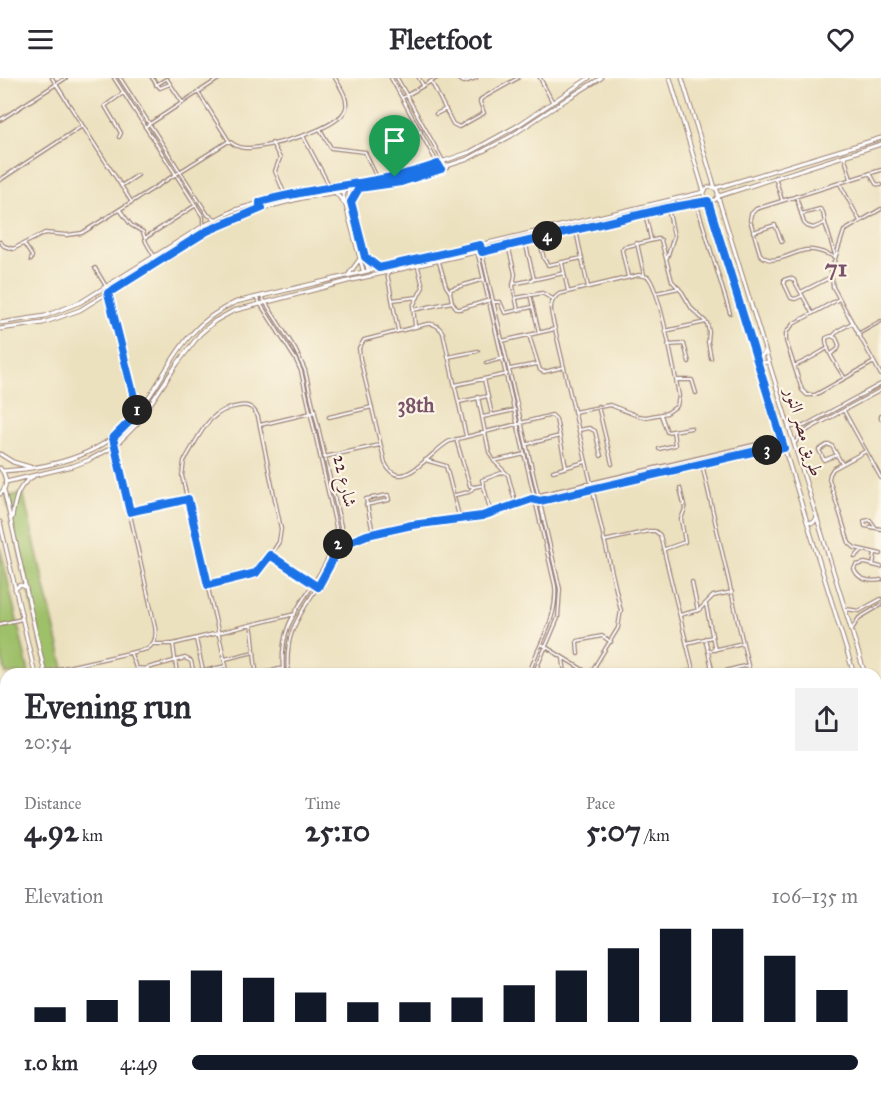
<!DOCTYPE html>
<html lang="en">
<head>
<meta charset="utf-8">
<style>
  :root { --surface:#fff; --page:#f2f2f3; --text:#2b2b33; --muted:#7c7c81; --accent:#111827 }
  body { margin:0; font-family:"IM FELL Great Primer",Amiri,serif; background:var(--page); color:var(--text); height:100vh; display:flex; flex-direction:column; font-size:22px; white-space:nowrap }
  * { box-sizing:border-box; margin:0 }
  p { font-size:20px; color:var(--muted) }
  .icon { flex:none; width:33px; height:33px; fill:none; stroke:currentColor; stroke-width:2; stroke-linecap:round; stroke-linejoin:round }
  .map { position:relative; flex:1; overflow:hidden }
  .panel { position:absolute; left:0px; top:590px; width:882px; height:430px; display:flex; flex-direction:column; background:var(--surface); border-radius:18px 18px 0 0; box-shadow:0 2px 4px #0004 }
  .panel>* { flex:none }
  .pin { position:absolute; display:grid; place-items:center; width:51px; height:51px; color:#fff; margin:-62px -26px; border-radius:50% 50% 50% 0; rotate:-45deg; box-shadow:0 0 6px #0007 }
  .pin .icon { rotate:45deg }
  .km { position:absolute; width:30px; height:30px; margin:-15px; border-radius:50%; background:#222; color:#fff; font-size:16px; line-height:30px; text-align:center }
  .round { display:grid; place-items:center; flex:none; width:63px; height:63px; border-radius:0px; background:var(--page) }
  .headline { display:flex; align-items:center; justify-content:space-between; height:102px; padding:0 24px }
  h1 { font-size:33px; font-weight:800; line-height:45px }
  .stats { display:grid; grid-template-columns:repeat(3,1fr); gap:9px; height:102px; padding:6px 24px }
  .stats div { display:grid; align-content:center }
  .stats b { font-size:30px; font-weight:800 }
  .stats small { font-size:16px; font-weight:400 }
  .stats p { font-size:16px }
  .chart { height:168px; padding:12px 24px }
  .chart p { display:flex; justify-content:space-between }
  .chart svg { width:100%; height:108px; margin-top:6px; stroke:var(--accent); stroke-width:6 }
  ul { padding:0 24px; list-style:none; font-size:20px }
  li { display:grid; grid-template-columns:96px 72px 1fr; align-items:center; height:45px }
  li i { height:15px; border-radius:8px; background:var(--accent) }
  header { display:flex; justify-content:space-between; align-items:center; height:78px; padding:0 24px; background:var(--surface); font-size:27px; font-weight:800 }
  .map>svg:first-child { display:block }
</style>
</head>
<body>
<header><svg class="icon" aria-label="menu" viewBox="0 0 24 24"><path d="M4 6h16M4 12h16M4 18h16"/></svg>Fleetfoot<svg class="icon" aria-label="heart" viewBox="0 0 24 24"><path d="M12 20l-8-8c-3-5 5-10 8-4 3-6 11-1 8 4z"/></svg></header>
<div class="map">
<svg width="881" height="1019" viewBox="0 0 881 1019">
  <rect width="100%" height="100%" fill="#fcf5e5"/>
  <filter id="ink" filterUnits="userSpaceOnUse"><feTurbulence type="fractalNoise" baseFrequency=".0167" numOctaves="2"/><feDisplacementMap in="SourceGraphic" scale="12" xChannelSelector="R" yChannelSelector="G"/><feConvolveMatrix kernelMatrix="1 2 1 2 8 2 1 2 1" color-interpolation-filters="sRGB"/></filter>
  <filter id="wash" filterUnits="userSpaceOnUse"><feTurbulence type="fractalNoise" baseFrequency=".008" numOctaves="4" result="noise"/><feDisplacementMap in="SourceGraphic" scale="24" xChannelSelector="R" yChannelSelector="G"/><feGaussianBlur stdDeviation="1.35" result="paint"/><feColorMatrix in="noise" values="0 0 0 0 0 0 0 0 0 0 0 0 0 0 0 0 0 1.4 0 .05"/><feComposite in="paint" operator="in"/></filter>
  <g filter="url(#wash)">
    <rect width="100%" height="100%" fill="#ece1bf"/>
    <!-- green -->
    <path fill="#9ec069" stroke="#74704a" stroke-width="1.5" d="M23,415l42,180h-17l-42,-176z
      M0,469l29,126 -23,1 -6,-24z"/>
  </g>
  <g filter="url(#ink)">
    <g fill="none" stroke-linecap="round" stroke-linejoin="round">
      <defs>
        <path id="minor" d="M52,0l79,123
          M114,0l89,139v9
          M120,0l88,137 8,4
          M152,0l8,10 10,-4
          M391,0l49,90
          M397,0l50,90
          M419,0l4,7
          M456,0l8,4 12,-4
          M540,0l12,23
          M167,1l15,23
          M431,3l22,43 6,3 25,-14 -4,-11 1,-3 37,-21
          M156,7l10,-6
          M198,14l31,49c5,4 10,7 16,7 20,1 96,-19 101,-40 2,-11 -6,-21 -11,-30
          M402,20l35,-20
          M436,36l10,-5
          M0,42l66,-42
          M145,49l75,-49
          M320,51l11,19 34,4 13,28
          M303,58l27,51
          M119,59l2,-4 -16,-27 18,-13
          M272,65l8,15 -5,13 10,24
          M400,65l21,-12
          M844,77l7,24
          M870,95l6,11 5,1
          M775,99l7,23
          M0,102l82,-54
          M840,106l20,37
          M121,108l17,-11
          M796,118l8,27 3,3 6,2 12,-5 -2,-11 -3,-3 -19,5
          M696,124l34,111
          M881,131l-37,22 -13,40 2,16 48,88
          M120,132l11,15 12,7 3,10 8,14
          M645,135l6,27
          M825,145l10,32
          M576,153l12,56
          M753,154l22,-7 7,17
          M145,160l51,-33
          M539,160l5,21 4,6 34,-7
          M525,163l9,38
          M0,164l4,4 9,3 32,-16 22,2 15,-2 147,-92
          M637,165l7,32
          M24,166l8,12 -1,4
          M480,167l80,344 -2,29 -24,56
          M508,167l7,29 -2,12 5,24
          M476,168l79,340c3,34 -17,57 -26,88
          M835,179c-10,-4 -19,-8 -29,-7 -15,2 -34,18 -46,4l-10,-34 1,-6 5,-5 125,-39
          M667,180l7,-22 -6,-28
          M439,184l7,24 4,6
          M562,185l6,28
          M95,190l12,20
          M387,195l11,57
          M628,199l-6,-27 2,-3 34,-8 3,1 11,41 10,11 10,17 15,14 2,9 -1,10 3,16
          M513,206l51,-11
          M801,214l30,-15
          M108,215l29,120
          M656,215l23,-5
          M530,217l9,37
          M802,218l-7,3 -4,-1 -7,-15v-3l6,-2 4,2 18,33
          M256,219l40,63 5,11 35,156c-1,38 -35,67 -48,100 -6,15 -6,31 -5,47
          M262,219l33,52 10,21 36,156c0,41 -36,70 -49,106 -5,13 -5,27 -4,42
          M516,220l26,-5 11,6
          M839,221l-46,25 -7,9v8l16,49 5,5h8l59,-33
          M392,222l26,-3
          M452,224l-2,-10 1,-3 33,-10
          M494,224h6l5,11 27,-6
          M413,232l39,-8 5,7h3l30,-9
          M415,248l-2,-20 10,-19 -5,-20
          M665,253l41,-9
          M858,256l23,-13
          M529,257l11,35 4,2 20,-5
          M833,258l6,-6 13,-7
          M502,263l53,-12
          M668,267l16,-1 5,18
          M831,276l7,-5 1,-4 -3,-7 -5,-2 -5,2c-1,12 12,29 18,39
          M448,279l30,-6
          M486,285l17,-5
          M794,288c13,-5 22,-11 34,-18
          M510,291l27,-5
          M484,301l8,36
          M676,302h16l4,13
          M455,307l52,-11
          M478,319l11,55 5,9 14,14 8,30
          M459,324l29,-6
          M598,328l14,58
          M844,333l37,67
          M574,334l36,-7 28,11 8,1 21,-4 10,-7 2,-10c-4,-22 -19,-106 -31,-119l-9,-2 -80,19c-13,9 -7,21 -4,35l65,278 1,3 -3,18 -28,46
          M661,337l6,17 24,-4
          M881,338v3
          M329,339l43,-10
          M483,339l32,-7
          M260,347l55,-13
          M790,349l14,-1 77,-42
          M579,352l10,-2 6,3 6,25
          M466,358l-23,-103c-4,-7 -9,-10 -16,-9l-63,16 -5,8 1,10 25,105c16,34 47,-14 65,-22l102,-26 4,4 10,48
          M456,361l14,47 4,1 10,-2
          M795,365l5,-7 9,-7 72,-39
          M528,366l32,-8
          M659,371l16,-4 -2,-14
          M866,373l-33,18 -3,5 -1,5 20,64 6,5 26,6
          M837,377l-13,5 -5,-10 8,-5h4l1,1 10,18
          M324,379l56,-12
          M425,382l21,6 14,54
          M494,383l31,-7
          M702,386l48,210
          M553,393l32,-9
          M455,417l14,-3 5,-5
          M540,423l221,-51 23,-2
          M366,427l23,-5 -1,-5 -22,4 7,34
          M130,434c19,-5 38,-7 58,-13
          M491,435l-9,-33 22,-8
          M876,450l-6,-8 -6,1 1,5 16,3
          M604,463l45,-10h6l5,4 34,139
          M339,465h8l20,-8 45,-10 60,-7 60,-19 3,-3 231,-54 13,-7
          M665,471l20,-7 -4,-23 4,-10 -5,-21
          M270,477l47,32
          M855,479l7,-7
          M873,487l2,-12
          M881,489l-16,-4 -9,2 -2,4c4,11 16,13 27,11
          M692,504l6,29
          M208,507l48,-12 6,-5 17,-26 2,-13 -23,-112c-4,-9 -9,-13 -19,-11 -32,4 -39,30 -55,55l-2,15 46,198
          M706,527l9,45
          M846,531l13,2 22,-12
          M680,537l19,-5 14,-14 19,-4
          M0,546l22,-5
          M251,547c4,16 2,32 6,49
          M852,551l7,-11 22,-13
          M705,560l8,36
          M196,561l7,32
          M687,565l25,-6
          M153,566h20l122,-30
          M173,566l4,30
          M541,566l49,30
          M708,573l35,-8
          M131,576l5,14 12,1 2,5
          M578,576l-1,-13 25,-5 9,6
          M563,580l2,16
          M225,581l29,-7
          M147,590l38,-10 6,3 3,13
          M45,594l102,-23c10,-6 10,-16 7,-27l-41,-184
          M194,595l32,-7
          M259,596l24,-6
          M678,596l15,-4
          M714,596l34,-9
          M0,697l6,25
          M0,749l6,-1
          M0,825l6,25
          M0,894l6,-2
          M0,947l4,18
          M6,964l-2,1 2,9
          M15,1014l1,5
          M341,1014l1,5"/>
        <path id="tertiary" d="M670,0l34,114
          M682,0l33,110
          M704 116a7 7 0 1 1 14 0a7 7 0 1 1-14 0Z
          M716,110l165,-50
          M348,112l20,80
          M342,113l21,79
          M335,114l10,12
          M719,118l162,-52
          M718,119l147,477
          M352,122l7,-12
          M708,123l146,473
          M366,180l13,10
          M349,196l10,-14
          M0,245l45,-7 36,-14 122,-76 32,-16 67,-19 102,-16 66,-23 47,-26 72,-48
          M0,251l43,-6 37,-13 117,-73 55,-26 50,-13 99,-17 67,-22 43,-23 59,-39 31,-19
          M756,278l5,1 4,-5
          M759,289l5,-5 5,1
          M0,376l13,8 17,5
          M0,390c7,8 8,19 0,26
          M3,393c46,-3 97,-14 129,-51 38,-45 44,-91 104,-118l468,-110
          M6,404l67,-16 16,-6 26,-14 22,-22 40,-60 23,-30 15,-13 18,-10 115,-30 359,-81
          M4,412l41,184
          M12,440c3,-18 5,-33 22,-42
          M0,444l35,152
          M807,444l6,1 4,-5
          M15,511l5,-4 6,2
          M876,631l5,16
          M876,662l5,-3
          M876,667l5,16
          M132,1014l1,5"/>
        <path id="secondary" d="M876,765l5,-3
          M876,776l5,-3
          M125,1014l6,5
          M143,1017l1,-3
          M21,1019l21,-5
          M65,1019l20,-5"/>
      </defs>
      <!-- minor casing -->
      <use href="#minor" stroke="#9b8075" stroke-width="4.5"/>
      <!-- tertiary casing -->
      <use href="#tertiary" stroke="#9b8075" stroke-width="5"/>
      <!-- secondary casing -->
      <use href="#secondary" stroke="#9b8075" stroke-width="6"/>
      <!-- minor -->
      <use href="#minor" stroke="#fff" stroke-width="2"/>
      <!-- tertiary -->
      <use href="#tertiary" stroke="#fff" stroke-width="3"/>
      <!-- secondary -->
      <use href="#secondary" stroke="#f9e7c3" stroke-width="4"/>
    </g>
  </g>
  <g fill="none" stroke-linecap="round" stroke-linejoin="round" filter="url(#ink)">
    <defs>
      <path id="route" d="M438,86l3,5 -40,13 -42,6 -8,14 14,55 14,11 101,-23 2,7 186,-44 40,-7 76,247 -23,2 -221,51 -8,-2 -50,17 -70,9 -45,10 -20,8h-8l-8,20 -13,24 -48,-32 -14,18 -48,12 -20,-86c-19,5 -39,8 -58,13l-17,-74 25,-25 -30,-120 99,-62 55,-23 -2,-2v-4c59,-17 121,-17 178,-38z"/>
    </defs>
    <!-- route casing -->
    <use href="#route" stroke="#fff" stroke-width="12"/>
    <!-- route -->
    <use href="#route" stroke="#1a73e8" stroke-width="8"/>
  </g>
  <g text-anchor="middle" stroke-width="4.5" stroke-linejoin="round" paint-order="stroke">
    <!-- street labels -->
    <g font-size="18" fill="#4a1f2b" stroke="#fcf5e5">
      <text transform="translate(804 354) rotate(73)" y="6">طريق مصر النور</text>
      <text transform="translate(345 403) rotate(77)" y="6">شارع 22</text>
    </g>
    <!-- neighbourhood labels -->
    <g font-size="20" font-weight="bold" fill="#7a536a" stroke="#fcf5e5">
      <text x="416" y="334">38th</text>
    </g>
    <!-- district labels -->
    <g font-size="24" font-weight="bold" fill="#7a536a" stroke="#fcf5e5">
      <text x="836" y="198">71</text>
    </g>
  </g>
</svg>
<div class="pin" style="left:395px;top:99px;background:#1e9e55"><svg class="icon" aria-label="arrive" viewBox="0 0 24 24"><path d="M6 21V4h12l-3 4 3 4H6"/></svg></div>
<b class="km" style="left:137px;top:332px">1</b>
<b class="km" style="left:338px;top:466px">2</b>
<b class="km" style="left:767px;top:372px">3</b>
<b class="km" style="left:547px;top:158px">4</b>
<section class="panel">
<div class="headline"><div><h1>Evening run</h1><p>20:54</p></div><a class="round"><svg class="icon" aria-label="share" viewBox="0 0 24 24"><path d="M12 15V3M7 8l5-5 5 5M5 13v7h14v-7"/></svg></a></div>
<div class="stats">
<div><p>Distance</p><b>4.92<small> km</small></b></div>
<div><p>Time</p><b>25:10</b></div>
<div><p>Pace</p><b>5:07<small> /km</small></b></div>
</div>
<div class="chart"><p><span>Elevation</span>106–135 m</p>
<svg viewBox="0 0 160 44" preserveAspectRatio="none"><path d="M5 44V38M15 44V35M25 44V27M35 44V23M45 44V26M55 44V32M65 44V36M75 44V36M85 44V34M95 44V29M105 44V23M115 44V14M125 44V6M135 44V6M145 44V17M155 44V31"/></svg>
</div>
<ul>
<li><b>1.0 km</b>4:49<i style="width:100%"></i></li>
</ul>
</section>
</div>
</body>
</html>
